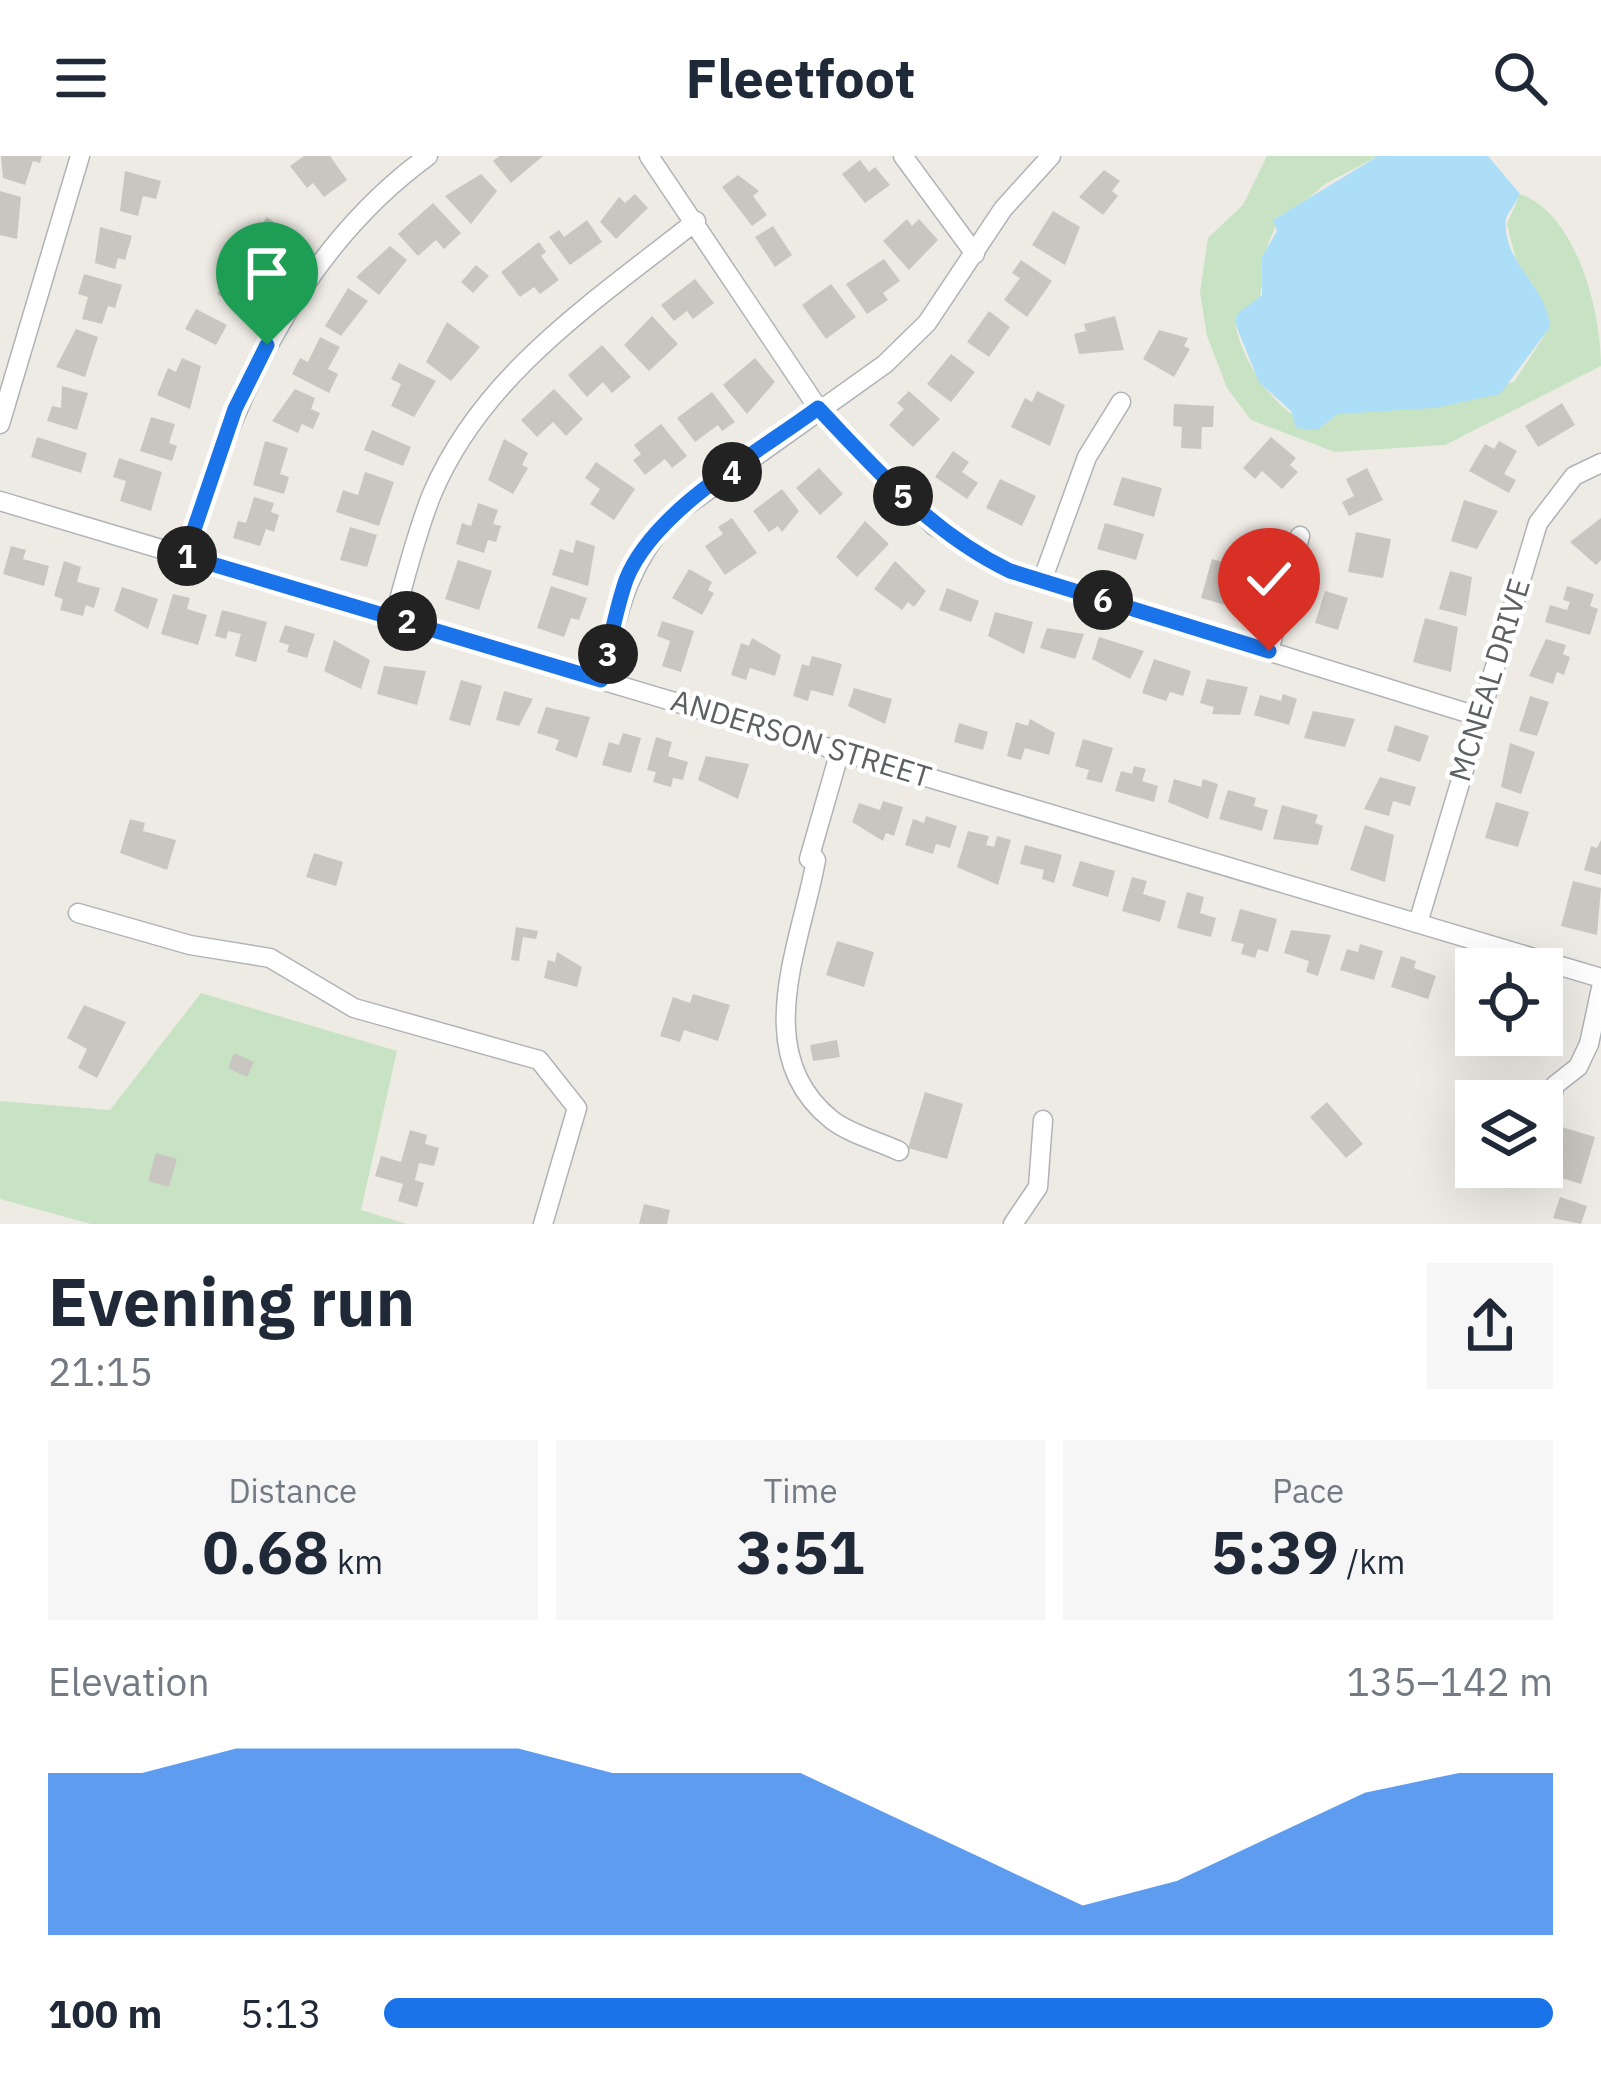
<!DOCTYPE html>
<html lang="en">
<head>
<meta charset="utf-8">
<style>
  :root { --surface:#fff; --page:#f6f6f7; --text:#1f2937; --muted:#747a83; --accent:#1a73e8 }
  body { margin:0; font-family:"IBM Plex Sans",sans-serif; background:var(--page); color:var(--text); height:100vh; display:flex; flex-direction:column; font-size:45px; white-space:nowrap }
  * { box-sizing:border-box; margin:0 }
  p { font-size:39px; color:var(--muted) }
  .icon { flex:none; width:66px; height:66px; fill:none; stroke:currentColor; stroke-width:2; stroke-linecap:round; stroke-linejoin:round }
  .map { position:relative; height:1068px; overflow:hidden }
  .panel { display:flex; flex-direction:column; background:var(--surface); flex:1 }
  .panel>* { flex:none }
  .buttons { position:absolute; left:1455px; top:792px; display:grid; gap:24px }
  .buttons a { display:grid; place-items:center; width:108px; height:108px; border-radius:0px; background:var(--surface); box-shadow:0 12px 48px #0002; font-size:60px }
  .pin { position:absolute; display:grid; place-items:center; width:102px; height:102px; color:#fff; margin:-123px -51px; border-radius:50% 50% 50% 0; rotate:-45deg; box-shadow:0 0 12px #0007 }
  .pin .icon { rotate:45deg }
  .km { position:absolute; width:60px; height:60px; margin:-30px; border-radius:50%; background:#222; color:#fff; font-size:33px; line-height:60px; text-align:center }
  .round { display:grid; place-items:center; flex:none; width:126px; height:126px; border-radius:0px; background:var(--page) }
  .headline { display:flex; align-items:center; justify-content:space-between; height:204px; padding:0 48px }
  h1 { font-size:66px; font-weight:800; line-height:90px }
  .metrics { display:grid; grid-template-columns:repeat(3,1fr); gap:18px; height:204px; padding:12px 48px }
  .metrics div { display:grid; align-content:center; border-radius:0px; background:var(--page); text-align:center }
  .metrics b { font-size:60px; font-weight:800 }
  .metrics small { font-size:33px; font-weight:400 }
  .metrics p { font-size:33px }
  .chart { height:336px; padding:24px 48px }
  .chart p { display:flex; justify-content:space-between }
  .chart svg { width:100%; height:216px; margin-top:12px; fill:var(--accent); opacity:.7 }
  ul { padding:0 48px; list-style:none; font-size:39px }
  li { display:grid; grid-template-columns:192px 144px 1fr; align-items:center; height:90px }
  li i { height:30px; border-radius:15px; background:var(--accent) }
  header { display:flex; justify-content:space-between; align-items:center; height:156px; padding:0 48px; background:var(--surface); font-size:54px; font-weight:800 }
  .map>svg:first-child { display:block }
</style>
</head>
<body>
<header><svg class="icon" aria-label="menu" viewBox="0 0 24 24"><path d="M4 6h16M4 12h16M4 18h16"/></svg>Fleetfoot<svg class="icon" aria-label="search" viewBox="0 0 24 24"><circle cx="10" cy="10" r="6"/><path d="M15 15l6 6"/></svg></header>
<div class="map">
<svg width="1601" height="1068" viewBox="0 0 1601 1068">
  <rect width="100%" height="100%" fill="#eeebe5"/>
  <!-- green -->
  <path fill="#c7e3c4" d="M1267,0h111l-53,28 -35,30 -10,1 -12,29 -9,59 -22,11 -2,9c7,40 45,98 86,104l17,-13 176,-32 30,-46 -11,-52 -14,-13 -12,-47 13,-30c57,20 81,118 81,172l-156,79 -110,7 -84,-32 -24,-32 -20,-52 -7,-44 8,-54 35,-33z
    M201,837l196,58 -36,159 46,14h-316l-91,-25v-98l110,9z"/>
  <!-- water -->
  <path fill="#acdef7" d="M1378,0h110l32,38c-3,8 -13,19 -14,25 -5,43 42,68 44,108l-50,67 -66,14 -96,6 -21,16 -21,-2 -5,-17 -32,-29 -24,-59 2,-9 25,-19v-38l15,-26 -4,-11z"/>
  <!-- building -->
  <path fill="#c9c6c1" d="M1,0h41l-2,7 -7,-2 -8,24 -22,-7z
    M304,0h26l17,24 -23,17 -11,-14 -6,5 -17,-22z
    M499,0h44l-32,27 -18,-22z
    M860,4l9,12 6,-5 15,18 -25,18 -23,-29z
    M1104,14l16,11 -8,10 6,5 -15,19 -24,-18z
    M125,15l36,10 -5,18 -13,-3 -5,20 -18,-5z
    M481,18l16,17 -26,33 -26,-28z
    M738,19l21,16 -6,5 14,19 -15,11 -30,-39z
    M0,35l21,6 -4,42 -17,-4z
    M635,38l13,14 -32,31 -16,-17 19,-25 6,6z
    M433,47l28,30 -17,16 -8,-9 -18,16 -20,-22z
    M1053,55l27,16 -15,38 -33,-20z
    M267,61l22,16 -21,28 -28,-20 9,-12 6,4z
    M907,63l5,7 7,-7 19,21 -29,30 -26,-29z
    M587,64l15,22 -32,23 -21,-28 10,-7 5,7z
    M773,70l19,29 -17,12 -20,-30z
    M100,71l32,9 -7,24 -7,-2 -3,11 -20,-6z
    M539,86l7,10 -5,4 18,24 -19,14 -6,-7 -14,10 -19,-25z
    M390,90l17,14 -28,35 -23,-18z
    M884,103l16,22 -17,12 5,7 -21,14 -21,-30z
    M1021,104l31,21 -25,36 -23,-17 16,-22 -8,-5z
    M237,106l21,13 -20,32 -21,-13z
    M476,109l13,11 -16,17 -12,-11z
    M84,118l38,11 -7,23 -7,-2 -6,18 -20,-5 6,-22 -10,-3z
    M695,123l19,24 -21,16 -6,-8 -13,10 -13,-16z
    M831,128l25,33 -30,22 -24,-34z
    M348,132l20,13 -27,35 -16,-10z
    M196,153l31,16 -11,20 -31,-16z
    M989,155l21,16 -21,30 -22,-15z
    M652,160l26,28 -29,27 -25,-26z
    M1115,160l9,34 -45,4 -5,-20 12,-3 -2,-7z
    M447,166l33,25 -29,34 -25,-19z
    M76,173l22,8 -13,40 -29,-10z
    M1159,174l29,8 -4,8 6,3 -16,28 -31,-18z
    M320,181l20,10 -12,22 10,5 -9,19 -37,-19 8,-16 8,4z
    M602,189l29,32 -19,16 -9,-11 -16,15 -19,-22z
    M951,198l24,18 -24,30 -24,-18z
    M182,202l19,8 -11,43 -33,-14 11,-27 8,4z
    M755,202l20,24 -28,32 -24,-29z
    M399,207l37,18 -22,36 -23,-11 10,-22 -10,-5z
    M62,230l26,7 -11,37 -30,-9 5,-15 9,2z
    M295,233l20,9 -4,11 9,4 -7,16 -11,-5 -4,9 -26,-12z
    M554,233l29,30 -17,17 -13,-14 -16,15 -16,-17z
    M909,235l31,28 -27,28 -24,-22 15,-16 -7,-6z
    M1037,235l28,14 -15,41 -39,-19 14,-29 7,4z
    M712,236l23,30 -13,9 -4,-6 -23,17 -18,-24z
    M1562,247l13,22 -37,22 -13,-21z
    M1174,248l40,2 -1,21h-11l-1,22 -20,-1 1,-21 -9,-1z
    M151,261l24,7 -6,19 8,3 -5,15 -32,-10z
    M661,268l26,32 -15,12 -7,-9 -20,16 -12,-15 8,-6 -7,-9z
    M372,274l39,17 -8,19 -39,-16z
    M37,281l50,16 -6,20 -50,-16z
    M1271,281l25,21 -6,7 8,7 -16,17 -20,-18 -7,8 -12,-11z
    M504,283l24,14 -6,12 6,3 -15,26 -25,-14z
    M265,285l23,7 -8,26 9,3 -5,17 -31,-9z
    M1499,285l18,10 -13,23 12,6 -7,13 -40,-22 16,-27 9,5z
    M953,295l16,11 -7,10 16,11 -11,16 -32,-22z
    M119,302l43,14 -11,39 -31,-10 6,-20 -13,-4z
    M596,306l39,27 -21,31 -24,-16 10,-15 -15,-11z
    M819,312l24,26 -23,21 -24,-27z
    M1367,312l16,32 -34,16 -7,-14 12,-6 -8,-17z
    M365,316l29,10 -15,44 -43,-14 7,-22 15,5z
    M1122,321l40,11 -8,29 -41,-12z
    M1000,323l36,17 -14,30 -36,-18z
    M782,333l17,22 -17,21 -4,-6 -9,6 -16,-21z
    M254,341l20,6 -3,9 8,3 -5,17 -8,-3 -6,17 -27,-8 5,-17 8,2z
    M1464,344l34,11 -21,38 -26,-8z
    M478,347l20,7 -5,14 8,2 -5,16 -8,-2 -4,13 -28,-9 6,-21 9,3z
    M732,362l25,35 -32,22 -20,-29 18,-12 -5,-7z
    M1601,362v42l-5,5 -26,-23z
    M865,365l24,23 -32,33 -21,-20z
    M1105,367l39,11 -8,26 -39,-11z
    M350,371l27,8 -10,32 -27,-7z
    M1356,376l35,7 -8,39 -35,-6z
    M576,384l19,6 -7,40 -36,-11 8,-26 13,4z
    M11,390l15,4 -3,9 26,7 -5,20 -41,-12z
    M1212,403l38,11 -5,17 -10,-3 -6,22 -28,-8z
    M458,404l34,11 -13,39 -34,-11z
    M64,405l17,6 -4,15 23,6 -6,20 -8,-3 -3,11 -23,-6 3,-11 -9,-3z
    M895,405l31,30 -12,16 -6,-5 -6,8 -28,-21z
    M689,413l23,13 -4,8 6,3 -12,22 -30,-17z
    M1450,415l22,6 -6,39 -27,-7z
    M551,430l36,12 -8,22 -8,-2 -7,19 -27,-9z
    M1567,430l27,8 -4,12 8,3 -8,26 -45,-13 5,-17 17,5 3,-8 -7,-2z
    M122,431l36,12 -10,30 -34,-18z
    M947,432l32,13 -8,21 -32,-12z
    M1325,435l23,7 -10,32 -23,-7z
    M173,438l17,4 -3,11 20,6 -9,30 -37,-11z
    M222,454l45,12 -11,40 -21,-6 6,-22 -13,-3 -2,8 -11,-3z
    M995,456l38,10 -9,32 -36,-18z
    M1425,462l33,9 -7,45 -38,-10z
    M662,465l32,10 -13,41 -19,-6 8,-25 -13,-5z
    M285,469l30,9 -8,24 -20,-6 2,-7 -10,-3z
    M1047,472l37,6 -9,25 -35,-11z
    M1099,481l45,14 -14,28 -38,-20z
    M752,482l29,17 -6,21 -25,-8 -4,12 -15,-5 10,-32 8,3z
    M1546,483l20,6 -3,9 7,3 -6,18 -7,-3 -4,12 -24,-8z
    M334,484l36,20 -9,29 -37,-18z
    M812,500l30,8 -9,32 -22,-6 -3,11 -15,-5 9,-32 7,2z
    M1154,503l37,12 -8,25 -13,-4 -4,9 -24,-8z
    M384,510l42,5 -9,34 -40,-11z
    M1207,523l41,8 -8,28 -28,-1 2,-7 -14,-4z
    M461,524l21,6 -12,40 -21,-6z
    M854,532l38,11 -7,25 -37,-18z
    M504,535l29,8 -14,27 -23,-6z
    M1283,538l14,5 -8,26 -35,-10 6,-20 21,6z
    M1530,540l19,6 -12,34 -18,-5z
    M546,551l44,10 -13,41 -22,-8 4,-10 -22,-7z
    M1313,555l42,8 -10,28 -41,-9z
    M1030,563l25,14 -6,22 -24,-7 -4,12 -14,-4 9,-34 12,4z
    M959,567l29,9 -5,18 -29,-8z
    M1395,569l34,11 -9,26 -33,-11z
    M623,577l18,5 -10,35 -29,-8 7,-23 10,3z
    M656,581l16,5 -4,14 20,6 -5,18 -10,-2 -2,9 -18,-5 3,-10 -9,-2z
    M1083,583l30,9 -11,35 -16,-4 3,-9 -14,-4z
    M1510,587l25,9 -14,42 -20,-7z
    M706,600l43,8 -11,35 -40,-19z
    M1134,610l12,3 -4,12 16,5 -4,16 -39,-11 6,-20 11,3z
    M1380,621l36,10 -6,19 -17,-5 -4,15 -25,-7z
    M1174,623l27,8 2,-8 15,5 -10,35 -40,-17z
    M1228,634l28,8 -2,8 14,4 -6,21 -43,-12z
    M883,645l20,6 -9,29 -8,-3 -3,8 -31,-19 7,-19 21,7z
    M1496,646l33,10 -11,35 -33,-9z
    M1282,649l36,10 -3,8 8,3 -5,19 -45,-6z
    M926,660l31,10 -7,22 -14,-4 -3,10 -28,-9 8,-26 11,4z
    M130,663l15,4 -2,8 33,9 -9,30 -47,-17z
    M1365,669l29,10 -9,47 -35,-12z
    M968,675l21,5 -3,9 8,2 3,-11 14,4 -13,45 -41,-18z
    M1601,684v35l-17,-5 7,-24 6,2z
    M1025,689l37,10 -8,28 -12,-4 2,-9 -24,-6z
    M314,697l29,9 -7,24 -30,-9z
    M1080,705l35,10 -7,26 -36,-11z
    M1132,721l15,4 -4,13 23,7 -6,21 -38,-11z
    M1573,725l28,7 -4,47 -36,-9z
    M1187,736l17,5 -4,16 16,5 -5,19 -34,-9z
    M1240,753l37,10 -9,33 -10,-3 -3,9 -14,-4 3,-10 -13,-3z
    M516,771l22,4 -2,8 -13,-2 -4,24 -8,-1z
    M1291,774l40,5 -13,41 -12,-4 3,-11 -25,-8z
    M837,785l37,11 -10,35 -38,-12z
    M1360,788l23,7 -9,29 -34,-10 7,-21 11,3z
    M557,796l25,15 -5,20 -33,-9 4,-18 7,2z
    M1401,800l15,5 -2,7 22,8 -8,23 -37,-12z
    M693,838l37,11 -12,36 -34,-11 -4,12 -20,-6 13,-39 17,6z
    M84,849l42,17 -29,56 -19,-10 9,-19 -20,-11z
    M837,884l3,17 -27,4 -3,-16z
    M234,897l20,9 -7,15 -19,-9z
    M925,936l38,12 -16,55 -39,-11z
    M1327,946l36,42 -17,14 -36,-41z
    M1542,965l53,16 -14,47 -53,-16 14,-1z
    M410,974l17,5 -2,9 14,4 -5,18 -15,-3 -4,17 9,3 -7,24 -19,-6 5,-17 -28,-8 6,-20 20,6z
    M156,997l21,6 -8,28 -21,-6z
    M1560,1041l27,9 -6,18 -28,-6z
    M644,1048l26,6 -3,14h-28z"/>
  <g fill="none" stroke-linecap="round" stroke-linejoin="round">
    <defs>
      <path id="minor" d="M649,0l169,252 116,118 76,45 467,145
        M903,0l72,98
        M0,268l80,-268
        M0,345l1601,477
        M185,400c47,-153 110,-303 243,-400
        M1042,425l45,-124 34,-55
        M394,461c12,-40 22,-84 38,-123 51,-121 165,-194 264,-273
        M1269,495l31,-115
        M601,524c17,-66 24,-112 71,-164l213,-152 42,-41 76,-114 48,-53
        M811,697l5,7c-15,84 -68,194 16,260 18,14 46,21 67,31
        M809,703l31,-108
        M78,757l112,32 80,13 84,50 185,52 38,48 -34,116
        M1418,767l120,-400 36,-47 27,-13
        M1547,961l8,-32 23,-18 11,-23 12,-56
        M1013,1068l25,-37 5,-67"/>
    </defs>
    <!-- minor casing -->
    <use href="#minor" stroke="#b0b3b6" stroke-width="21"/>
    <!-- minor -->
    <use href="#minor" stroke="#fff" stroke-width="18"/>
  </g>
  <g fill="none" stroke-linecap="round" stroke-linejoin="round">
    <defs>
      <path id="route" d="M267,189l-32,64 -50,147 416,124c8,-33 14,-68 25,-100 27,-70 133,-128 192,-172 59,62 113,125 192,163l259,80"/>
    </defs>
    <!-- route casing -->
    <use href="#route" stroke="#fff" stroke-width="24"/>
    <!-- route -->
    <use href="#route" stroke="#1a73e8" stroke-width="15"/>
  </g>
  <g text-anchor="middle" stroke-width="9" stroke-linejoin="round" paint-order="stroke">
    <!-- street labels -->
    <g font-size="30" fill="#5d6164" stroke="#fff">
      <text transform="translate(1490 524) rotate(-73)" y="10">MCNEAL DRIVE</text>
      <text transform="translate(801 583) rotate(17)" y="10">ANDERSON STREET</text>
    </g>
  </g>
</svg>
<div class="buttons">
<a><svg class="icon" aria-label="locate" viewBox="0 0 24 24"><circle cx="12" cy="12" r="6"/><path d="M12 2v4M12 18v4M2 12h4M18 12h4"/></svg></a>
<a><svg class="icon" aria-label="layers" viewBox="0 0 24 24"><path d="M12 4l9 5-9 5-9-5zM3 14l9 5 9-5"/></svg></a>
</div>
<div class="pin" style="left:267px;top:189px;background:#1e9e55"><svg class="icon" aria-label="arrive" viewBox="0 0 24 24"><path d="M6 21V4h12l-3 4 3 4H6"/></svg></div>
<div class="pin" style="left:1269px;top:495px;background:#d93025"><svg class="icon" aria-label="check" viewBox="0 0 24 24"><path d="M5 12l5 5 9-10"/></svg></div>
<b class="km" style="left:187px;top:400px">1</b>
<b class="km" style="left:407px;top:465px">2</b>
<b class="km" style="left:608px;top:498px">3</b>
<b class="km" style="left:732px;top:316px">4</b>
<b class="km" style="left:903px;top:340px">5</b>
<b class="km" style="left:1103px;top:444px">6</b>
</div>
<section class="panel">
<div class="headline"><div><h1>Evening run</h1><p>21:15</p></div><a class="round"><svg class="icon" aria-label="share" viewBox="0 0 24 24"><path d="M12 15V3M7 8l5-5 5 5M5 13v7h14v-7"/></svg></a></div>
<div class="metrics">
<div><p>Distance</p><b>0.68<small> km</small></b></div>
<div><p>Time</p><b>3:51</b></div>
<div><p>Pace</p><b>5:39<small> /km</small></b></div>
</div>
<div class="chart"><p><span>Elevation</span>135–142 m</p>
<svg viewBox="0 0 160 44" preserveAspectRatio="none"><path d="M0 44V11L10 11L20 6L30 6L40 6L50 6L60 11L70 11L80 11L90 20L100 29L110 38L120 33L130 24L140 15L150 11L160 11V44z"/></svg>
</div>
<ul>
<li><b>100 m</b>5:13<i style="width:100%"></i></li>
</ul>
</section>
</body>
</html>
